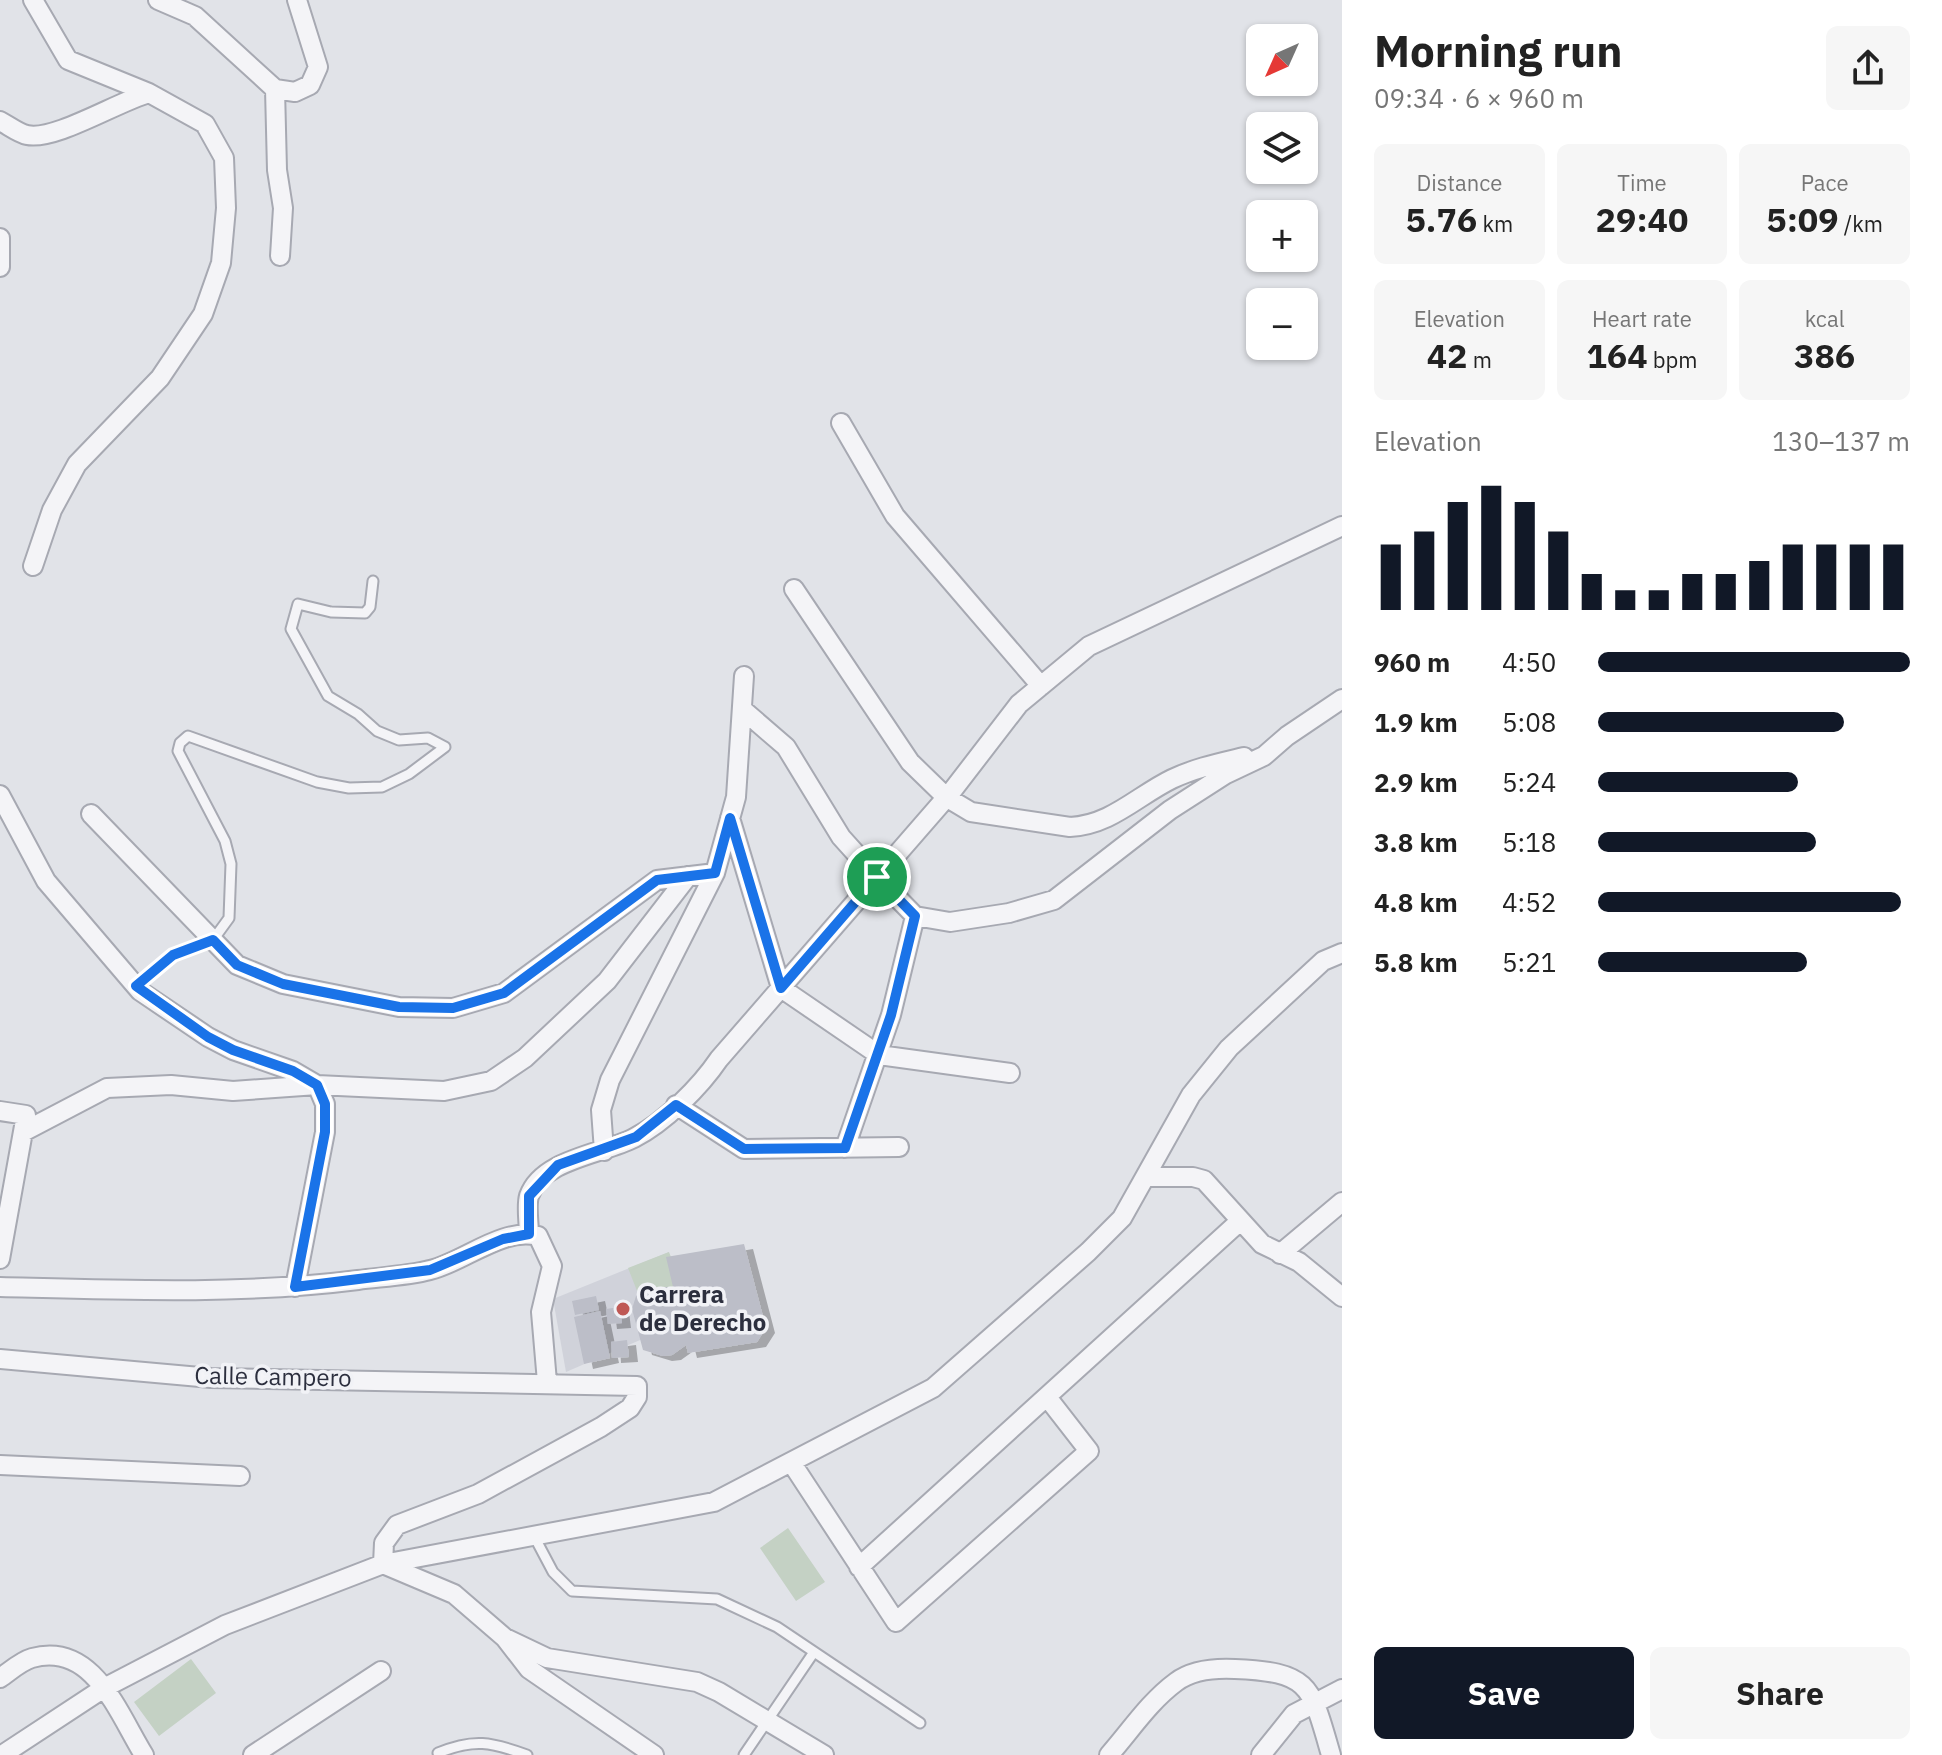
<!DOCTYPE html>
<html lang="en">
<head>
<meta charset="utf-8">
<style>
  :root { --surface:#fff; --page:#f6f6f6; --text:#222; --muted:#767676; --accent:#111827 }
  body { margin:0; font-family:"IBM Plex Sans",sans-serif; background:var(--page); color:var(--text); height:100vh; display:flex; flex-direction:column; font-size:30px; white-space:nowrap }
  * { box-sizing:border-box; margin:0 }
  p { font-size:26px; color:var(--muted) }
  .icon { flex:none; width:44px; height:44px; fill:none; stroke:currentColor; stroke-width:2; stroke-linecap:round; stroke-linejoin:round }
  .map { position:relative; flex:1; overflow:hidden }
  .sheet { display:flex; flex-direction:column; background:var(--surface); width:600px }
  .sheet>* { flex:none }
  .needle { width:52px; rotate:225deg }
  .fabs { position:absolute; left:1246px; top:24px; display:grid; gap:16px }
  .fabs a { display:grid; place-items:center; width:72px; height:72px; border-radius:12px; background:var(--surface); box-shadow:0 2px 6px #0004; font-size:40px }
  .pin { position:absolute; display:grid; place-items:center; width:68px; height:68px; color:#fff; margin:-34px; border:4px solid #fff; border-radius:50%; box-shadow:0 2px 8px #0007 }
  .round { display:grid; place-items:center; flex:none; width:84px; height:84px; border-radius:12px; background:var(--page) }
  .headline { display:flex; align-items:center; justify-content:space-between; height:136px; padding:0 32px }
  h1 { font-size:44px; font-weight:700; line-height:60px }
  .figures { display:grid; grid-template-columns:repeat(3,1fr); gap:12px; height:136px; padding:8px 32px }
  .figures div { display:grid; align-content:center; border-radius:12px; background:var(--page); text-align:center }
  .figures b { font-size:34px; font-weight:700 }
  .figures small { font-size:22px; font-weight:400 }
  .figures p { font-size:22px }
  .chart { height:224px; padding:16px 32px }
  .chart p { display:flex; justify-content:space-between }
  .chart svg { width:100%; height:144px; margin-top:8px; stroke:var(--accent); stroke-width:6 }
  .action { display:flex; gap:16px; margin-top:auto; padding:16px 32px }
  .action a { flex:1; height:92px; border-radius:12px; background:var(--accent); color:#fff; font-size:32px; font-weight:700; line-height:92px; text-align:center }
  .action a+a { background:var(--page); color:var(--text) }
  ul { padding:0 32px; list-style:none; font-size:26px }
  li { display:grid; grid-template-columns:128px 96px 1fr; align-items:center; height:60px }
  li i { height:20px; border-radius:10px; background:var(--accent) }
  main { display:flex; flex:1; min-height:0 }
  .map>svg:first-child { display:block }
</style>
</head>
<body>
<main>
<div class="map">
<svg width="1342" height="1755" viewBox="0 0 1342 1755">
  <defs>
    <filter id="shadow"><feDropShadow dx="9" dy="5" stdDeviation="0" flood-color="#0004"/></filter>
  </defs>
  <rect width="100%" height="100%" fill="#e1e3e8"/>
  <!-- built -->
  <path fill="#d0d2da" d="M669,1252l-15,82 -88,38 -13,-73z"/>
  <!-- green -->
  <path fill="#c4d1c4" d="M669,1252l26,66 -41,16 -26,-66z
    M788,1528l37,54 -29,19 -36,-53z
    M191,1659l25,34 -57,43 -25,-34z"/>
  <!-- building -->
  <path fill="#bcbec8" filter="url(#shadow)" d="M744,1244l22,84 -9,14 -69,11 -2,-8 -14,10 -9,1 -20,-6 -11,-41 4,-13 12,-9h25l-7,-30z
    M596,1296l3,14 -24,5 -3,-14z
    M620,1307l2,16 -14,1 -2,-15z
    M600,1311l10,47 -26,6 -10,-47z
    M627,1340l2,17 -17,1 -1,-16z"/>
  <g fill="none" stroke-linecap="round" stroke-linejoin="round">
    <defs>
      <path id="service" d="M136,986l37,-31 40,-15 16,-22 2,-54 -6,-23 -47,-90 2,-8 8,-7 129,46 32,6 33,-1 27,-13 36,-27 -17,-9 -29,2 -22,-9 -19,-17 -30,-18 -37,-67 7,-25 33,8 34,1 5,-6 3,-26
        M535,1538l18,34 19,19 145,8 60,28 143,96
        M438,1753c36,-15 53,-11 89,2
        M744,1755l70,-103"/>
      <path id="minor" d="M33,0l35,60 81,33
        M158,0l37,16 80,73 20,3 15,-7 8,-18 -21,-67
        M275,89l2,81 6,38 -3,48
        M0,121c8,4 18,12 27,14 28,6 90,-33 122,-42l56,31 19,34 2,50 -5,55 -18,51 -43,64 -83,86 -25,46 -19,56
        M0,238v29
        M841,423l54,93 146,170
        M794,589l116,173 36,35 25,15 99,15c41,-2 67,-31 102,-48 23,-11 47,-16 72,-22
        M742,709l44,38 55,90 36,40 38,39 35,6 59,-9 45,-13 116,-90 56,-36 38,-18 23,-20 55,-37
        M0,795l46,86 94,110 68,46 25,13 60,21 24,14 8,19v28l-30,155
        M91,814l146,151 46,19 116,23 54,1 51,-15 153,-113 58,-7
        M730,818l51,170 98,67 131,18
        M676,1105l68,44 155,-2
        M0,1111l26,4 -26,144
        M23,1132l84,-44 64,-3 62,6 84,-6 127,6 47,-10 34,-23 82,-77 81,-105
        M845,1148l46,-133 24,-99
        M604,1151l-3,-41 9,-30 105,-207 21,-76 8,-121
        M1146,1177h47l11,3 58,64 37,18 43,35
        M529,1234c0,-11 -3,-28 0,-38 13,-37 74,-42 105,-58 31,-16 66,-51 85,-79l233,-268 67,-87 70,-58 253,-120
        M1280,1254l62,-52
        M0,1287c119,3 239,8 358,-7 23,-3 49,-4 72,-10 34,-8 72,-43 108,-34l14,30 -11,46 6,70
        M0,1359l211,19 426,8v11l-7,11 -29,19 -123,67 -81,31 -13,18 -1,21
        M791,1462l105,160 193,-171 -42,-54
        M0,1465l240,11
        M383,1564l71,30 51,44 24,31 125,86
        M859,1567l380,-345
        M505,1638l42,20 150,24 22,10 105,63
        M0,1678c9,-6 21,-17 32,-20 61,-17 86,55 112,97
        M2,1755l102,-67 121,-63 158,-61 331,-62 219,-114 155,-136 34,-34 69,-123 38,-47 94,-87 19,-8
        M253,1755l128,-84
        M1109,1755c22,-25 40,-53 67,-73 16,-12 39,-14 59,-13 76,3 76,17 96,86
        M1261,1755l33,-41 48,-25"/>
    </defs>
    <!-- service casing -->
    <use href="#service" stroke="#a7a9b2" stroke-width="13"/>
    <!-- minor casing -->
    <use href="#minor" stroke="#a7a9b2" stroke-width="22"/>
    <!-- service -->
    <use href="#service" stroke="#f4f4f7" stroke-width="9"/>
    <!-- minor -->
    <use href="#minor" stroke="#f4f4f7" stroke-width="18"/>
  </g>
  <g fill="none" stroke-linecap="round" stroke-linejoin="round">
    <defs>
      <path id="route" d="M730,818l51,170 96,-111 38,39 -24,99 -46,133 -101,1 -68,-44 -40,32 -78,28 -29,31v38l-26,5 -73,31 -135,17 30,-155v-28l-8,-19 -24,-14 -60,-21 -25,-13 -72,-51 37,-31 40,-15 24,25 46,19 116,23 54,1 51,-15 153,-113 58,-7z"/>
    </defs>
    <!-- route casing -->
    <use href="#route" stroke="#fff" stroke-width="16"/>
    <!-- route -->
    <use href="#route" stroke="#1a73e8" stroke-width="10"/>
  </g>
  <!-- markers -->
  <circle fill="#bf5955" stroke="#f1f2f6" stroke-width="3" cx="623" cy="1309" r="8"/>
  <g text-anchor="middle" stroke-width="7" stroke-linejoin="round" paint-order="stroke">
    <!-- poi labels -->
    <g font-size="24" font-weight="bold" fill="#2c2f3e" stroke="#f1f2f6" text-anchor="start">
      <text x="639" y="1303">Carrera<tspan x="639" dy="28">de Derecho</tspan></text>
    </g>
    <!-- street labels -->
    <g font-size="24" fill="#2c2f3e" stroke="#f1f2f6">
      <text transform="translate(273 1377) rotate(1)" y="8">Calle Campero</text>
    </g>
  </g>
</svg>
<div class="fabs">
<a><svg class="needle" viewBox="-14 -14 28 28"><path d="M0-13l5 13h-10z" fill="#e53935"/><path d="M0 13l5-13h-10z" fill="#767676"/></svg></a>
<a><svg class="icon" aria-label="layers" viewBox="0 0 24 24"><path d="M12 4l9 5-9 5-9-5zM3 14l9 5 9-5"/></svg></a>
<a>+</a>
<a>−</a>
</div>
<div class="pin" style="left:877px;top:877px;background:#1e9e55"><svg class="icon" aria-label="arrive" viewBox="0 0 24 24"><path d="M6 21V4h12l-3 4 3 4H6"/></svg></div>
</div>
<section class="sheet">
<div class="headline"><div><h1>Morning run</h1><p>09:34 · 6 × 960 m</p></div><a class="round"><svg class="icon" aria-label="share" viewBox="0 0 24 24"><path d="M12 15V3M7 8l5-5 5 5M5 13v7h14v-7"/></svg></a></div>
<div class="figures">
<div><p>Distance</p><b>5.76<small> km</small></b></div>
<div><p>Time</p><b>29:40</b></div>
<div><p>Pace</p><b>5:09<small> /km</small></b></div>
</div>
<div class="figures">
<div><p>Elevation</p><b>42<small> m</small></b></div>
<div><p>Heart rate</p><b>164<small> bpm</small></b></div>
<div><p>kcal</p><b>386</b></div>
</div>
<div class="chart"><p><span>Elevation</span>130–137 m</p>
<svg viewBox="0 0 160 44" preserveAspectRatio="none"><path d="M5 44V24M15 44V20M25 44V11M35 44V6M45 44V11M55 44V20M65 44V33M75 44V38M85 44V38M95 44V33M105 44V33M115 44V29M125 44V24M135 44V24M145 44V24M155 44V24"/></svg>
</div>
<ul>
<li><b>960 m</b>4:50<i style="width:100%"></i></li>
<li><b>1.9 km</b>5:08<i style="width:79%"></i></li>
<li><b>2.9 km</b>5:24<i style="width:64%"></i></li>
<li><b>3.8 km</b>5:18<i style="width:70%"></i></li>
<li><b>4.8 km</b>4:52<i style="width:97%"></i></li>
<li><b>5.8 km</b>5:21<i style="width:67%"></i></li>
</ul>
<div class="action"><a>Save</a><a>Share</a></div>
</section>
</main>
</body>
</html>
